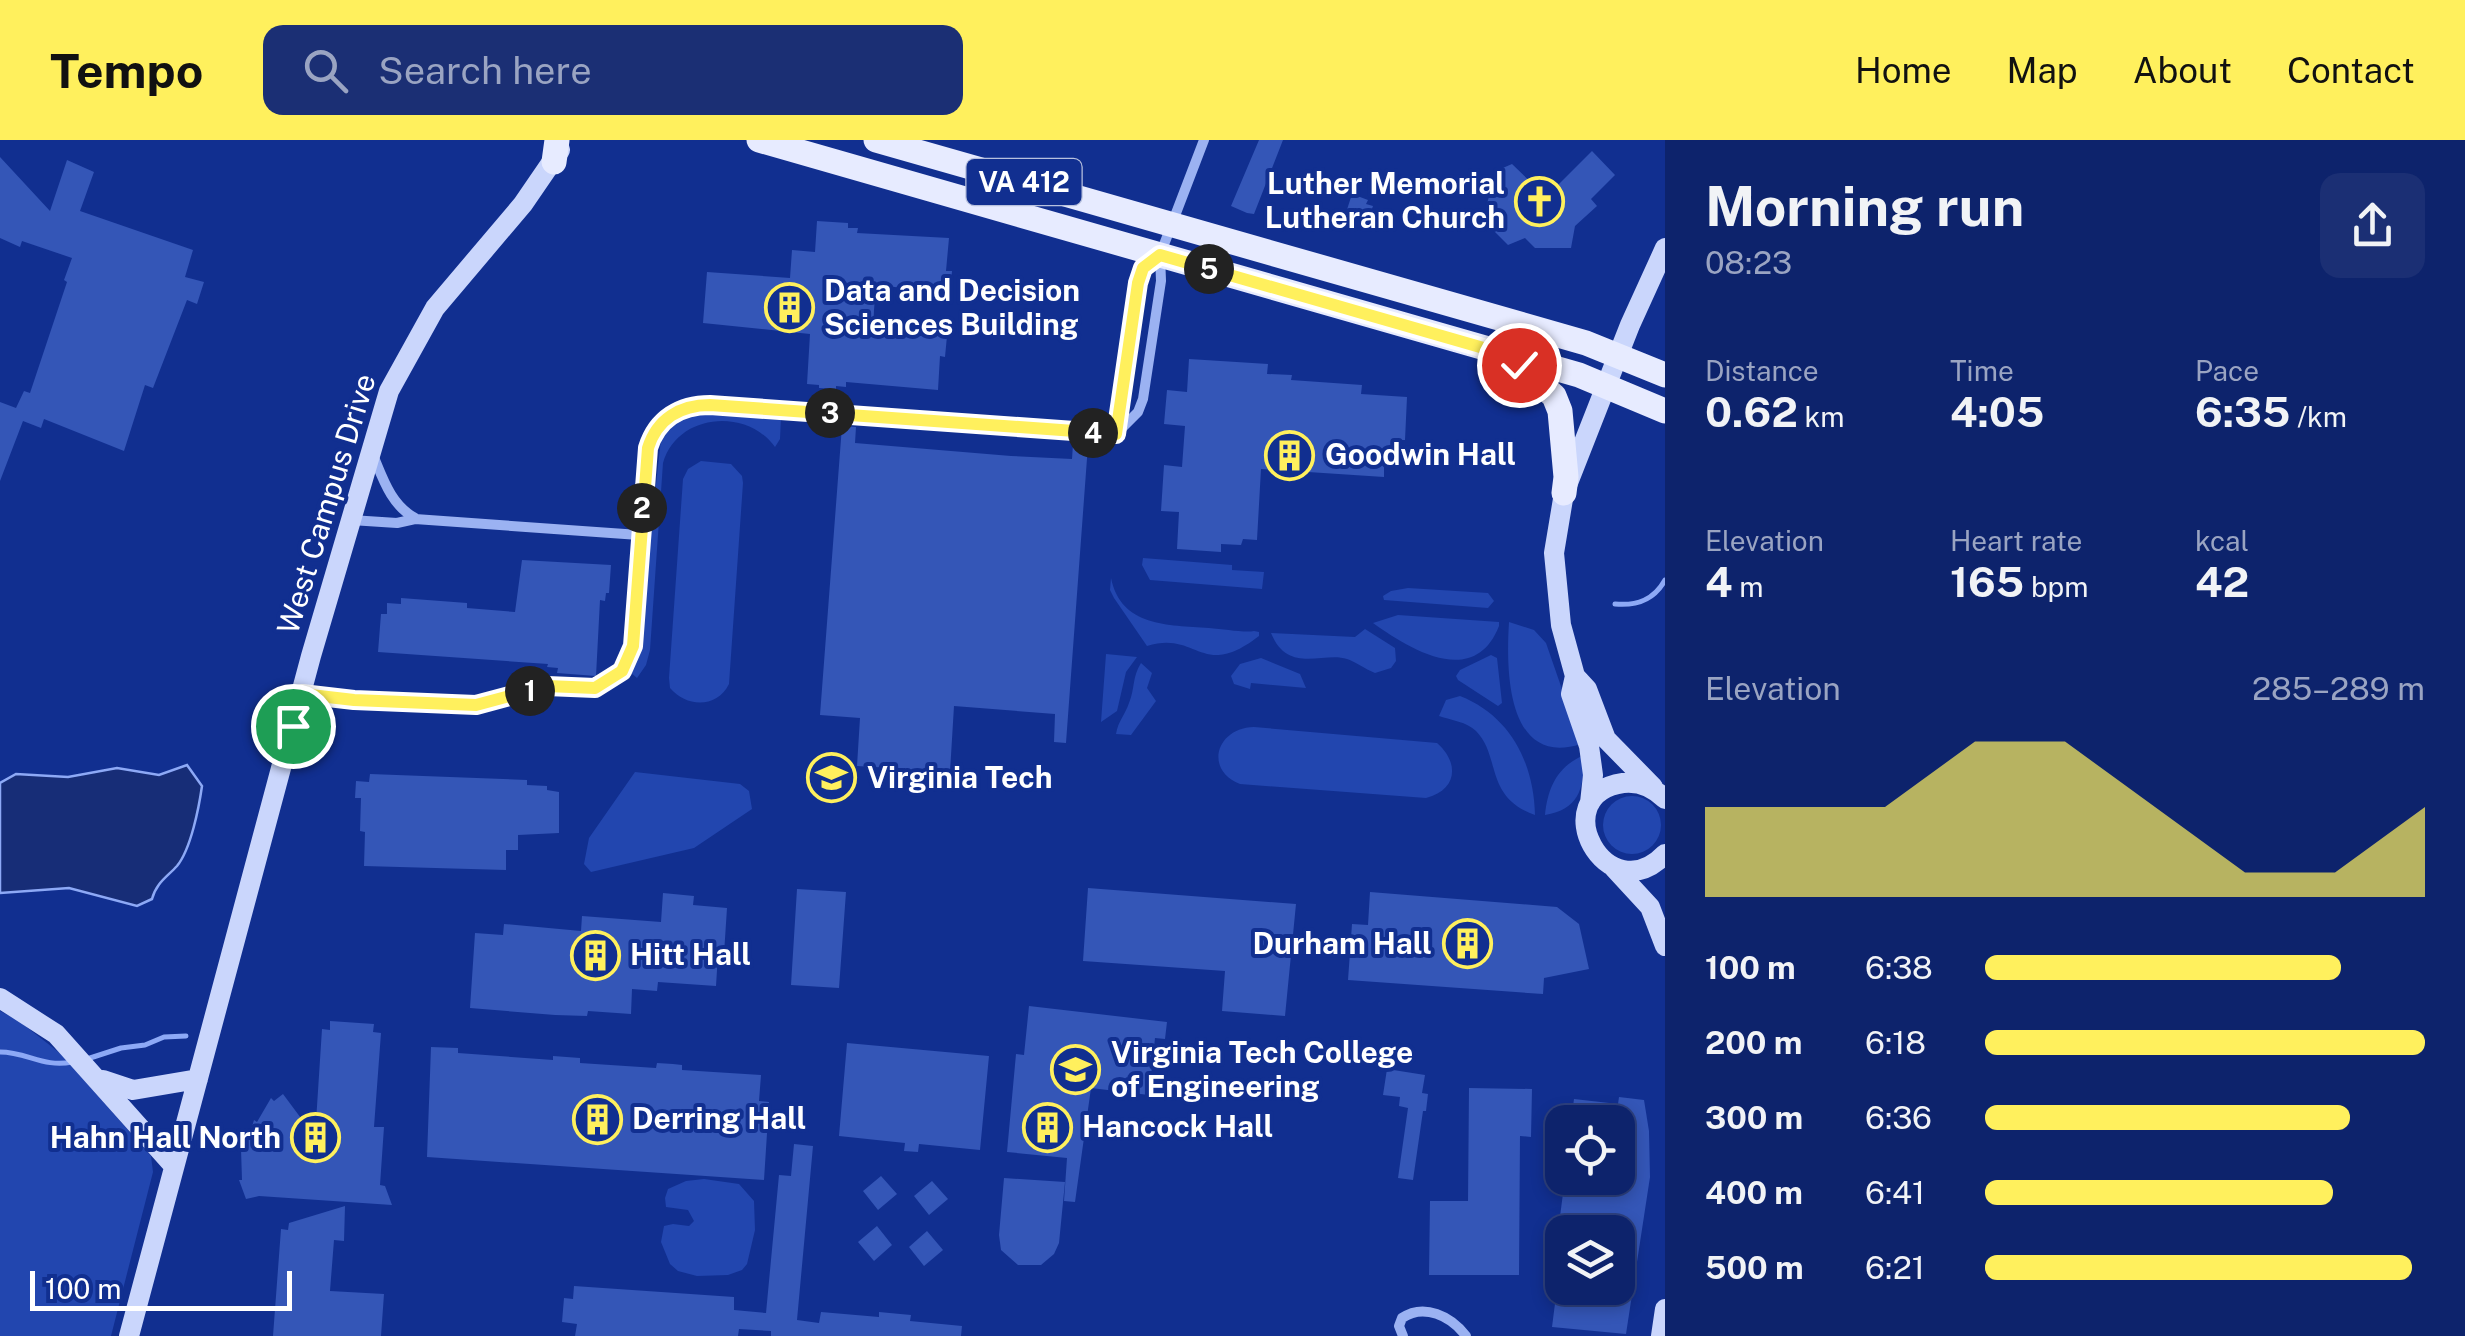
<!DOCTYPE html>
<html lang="en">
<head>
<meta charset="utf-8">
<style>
  :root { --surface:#0d236c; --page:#1b2f74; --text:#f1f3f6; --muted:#9aa4c2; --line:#2d407f; --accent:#fff05d }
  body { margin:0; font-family:"Public Sans",sans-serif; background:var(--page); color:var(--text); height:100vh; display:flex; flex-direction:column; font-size:38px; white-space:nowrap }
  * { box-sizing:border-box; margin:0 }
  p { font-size:32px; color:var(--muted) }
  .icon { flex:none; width:55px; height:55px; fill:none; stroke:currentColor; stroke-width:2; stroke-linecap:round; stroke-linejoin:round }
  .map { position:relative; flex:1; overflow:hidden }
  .drawer { display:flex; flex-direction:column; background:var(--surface); width:800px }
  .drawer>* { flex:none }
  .fabs { position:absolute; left:1545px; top:965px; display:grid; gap:20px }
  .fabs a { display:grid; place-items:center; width:90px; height:90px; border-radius:20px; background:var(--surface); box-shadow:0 5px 15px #0003,0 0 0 2px var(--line); font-size:50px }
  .scale { position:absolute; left:30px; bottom:25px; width:262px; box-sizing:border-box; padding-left:10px; border:5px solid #fff; border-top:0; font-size:28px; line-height:35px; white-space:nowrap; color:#fff; -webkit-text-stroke:8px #112f90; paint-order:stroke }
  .pin { position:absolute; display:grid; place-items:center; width:85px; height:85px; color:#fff; margin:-42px; border:5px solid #fff; border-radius:50%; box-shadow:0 2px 10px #0007 }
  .km { position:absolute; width:50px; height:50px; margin:-25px; border-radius:50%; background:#222; color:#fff; font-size:28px; line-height:50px; text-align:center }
  .round { display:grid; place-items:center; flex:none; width:105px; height:105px; border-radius:20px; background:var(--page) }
  .headline { display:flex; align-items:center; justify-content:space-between; height:170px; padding:0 40px }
  h1 { font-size:55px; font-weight:700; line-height:75px }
  .stats { display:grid; grid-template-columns:repeat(3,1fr); gap:15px; height:170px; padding:10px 40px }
  .stats div { display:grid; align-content:center }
  .stats b { font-size:42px; font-weight:700 }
  .stats small { font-size:28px; font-weight:400 }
  .stats p { font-size:28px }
  .chart { height:280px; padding:20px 40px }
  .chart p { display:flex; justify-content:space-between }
  .chart svg { width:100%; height:180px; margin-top:10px; fill:var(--accent); opacity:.7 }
  ul { padding:0 40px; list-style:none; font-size:32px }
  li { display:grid; grid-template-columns:160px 120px 1fr; align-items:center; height:75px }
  li i { height:25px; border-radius:12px; background:var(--accent) }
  header { display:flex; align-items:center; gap:60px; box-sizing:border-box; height:140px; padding:0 50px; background:var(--accent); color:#111 }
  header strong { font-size:48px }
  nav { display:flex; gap:55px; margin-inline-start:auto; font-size:35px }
  .search { width:700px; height:90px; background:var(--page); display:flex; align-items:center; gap:25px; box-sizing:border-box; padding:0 35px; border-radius:20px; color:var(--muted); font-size:38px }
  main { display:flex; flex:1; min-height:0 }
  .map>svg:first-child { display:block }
</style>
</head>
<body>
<header>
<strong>Tempo</strong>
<div class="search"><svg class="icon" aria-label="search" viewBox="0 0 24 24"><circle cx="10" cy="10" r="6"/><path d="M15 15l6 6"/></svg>Search here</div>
<nav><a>Home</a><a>Map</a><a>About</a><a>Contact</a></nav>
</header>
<main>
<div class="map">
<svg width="1665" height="1196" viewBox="0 0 1665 1196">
  <rect width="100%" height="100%" fill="#112f90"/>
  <!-- green -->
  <path fill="#2246af" d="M704,272l77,5 -1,22 -5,8c-29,-40 -98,-33 -112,16l-13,187 -4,15 -9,13 -7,-6 9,-24 6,-100 5,-9 11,-100c11,-16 23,-24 43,-27z
    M701,321l30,3 11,12 1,7 -14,201c-12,24 -42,24 -59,4l-1,-10 14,-199 5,-10z
    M1143,418l89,7v5l32,2 -2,17 -112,-9 -8,-15z
    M1111,438c10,49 57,47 98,50 15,1 36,5 45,3l5,1v4c-58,45 -61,-6 -112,10l-33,-48 -4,-8z
    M1408,448l80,5 6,8 -6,7 -104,-8 -1,-4 8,-5z
    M1398,475l101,7v4c-25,64 -91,22 -126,-3z
    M1509,482l25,8 12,13 35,101c-75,24 -75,-75 -72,-122z
    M1365,489l30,19 1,13 -5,7 -16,5c-10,-4 -21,-12 -28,-14 -23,-8 -59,16 -76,-26l84,4z
    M1106,514l31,3 -11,15 -9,39 -16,11z
    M1491,515l6,3 5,45 -4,3 -40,-26 -2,-4 4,-6z
    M1261,518l39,16 6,14 -55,-5 -1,6 -16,-5 -3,-8 9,-12z
    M1141,523l11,10 -5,15 9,13 -25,34 -15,-1c2,-13 9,-19 13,-31 6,-14 3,-26 12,-40z
    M1460,556c51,20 74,68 75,119 -51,-18 -34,-59 -59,-84 -9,-9 -25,-11 -37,-15l7,-16z
    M1254,587l183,16c23,20 20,47 -11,55l-186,-14c-36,-14 -24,-56 14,-57z
    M1584,615c0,31 -3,54 -39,60 3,-28 12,-48 39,-60z
    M635,632l105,12 9,7 3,18 -58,39 -103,24 -7,-8 5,-26z
    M1603 685a29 29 0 1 1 58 0a29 29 0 1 1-58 0Z
    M0,871l19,10 42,33 90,102 2,16 -42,164h-111z
    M704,1039l35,5 15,17 1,29 -8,34 -5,6 -14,5 -31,1 -19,-5 -8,-7 -9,-22 3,-16 9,-2 16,2 5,-5 -6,-11 -22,-3 -1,-9 3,-9 18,-8z"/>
  <!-- water -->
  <path fill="#172d77" stroke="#8da9f6" stroke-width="2.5" d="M187,625l15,21c-3,21 -11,63 -25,80 -10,11 -21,17 -25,33l-15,7 -68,-18 -69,5v-110l16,-9 52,3 49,-9 42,7z"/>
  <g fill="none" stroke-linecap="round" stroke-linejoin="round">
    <!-- stream -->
    <path stroke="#8da9f6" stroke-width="5" d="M1615,464c22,2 39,-4 50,-24
      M0,912c27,0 44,16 72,10
      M87,919l34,-11 24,-3 19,-8 22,-1"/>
  </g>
  <!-- building -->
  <path fill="#3456b7" d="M1259,0h24l-29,74 -7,-1 -16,-7z
    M1592,11l23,24 -24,24 6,7 -22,20 -4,22h-36l-10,-10 -17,7 -20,-20 5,-21 -6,-1 11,-33 14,-6 34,33z
    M0,17l50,54 17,-51 27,12 -14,39 113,39 -8,27 19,5 -7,22 -10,-4 -34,88 -8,-3 -21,66 -80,-32 -3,9 -18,-7 -23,60v-79l16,6 8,-17 6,2 37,-111 -3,-2 8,-22 -50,-17 -2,6 -20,-9z
    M1352,54l16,6 -2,4 7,2 -7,20 -22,-7z
    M817,81l31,2v5h10l-1,5 92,5 -3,33h6l-2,22 -74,-8 -2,25 -1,23 48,3v-6l21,2 -1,3 6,1 -2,21 -5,-1 -2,34 -92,-8v5l-10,-1v3l-17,-1v-3l-12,-1 3,-50 -107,-11 4,-51 83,6 2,-28 23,2z
    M1189,219l79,5 -1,10 25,1 -1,5 71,5 -1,9 46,3 -2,43h-7l-1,28 -13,-1v10l-123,-8 -4,71 -14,-1 -2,6 -20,-1v8l-44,-3 2,-37 -18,-1 3,-46 18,2 3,-41 -21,-2 3,-34 20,2z
    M842,286l14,1 -1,16 156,13 61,3 1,-15 15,1 -22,298 -12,-1 1,-28 -101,-8 -4,66h-59v-4l-34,-2 3,-48 -40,-3z
    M522,420l89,5 -2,28h-3l-1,8 -5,-1 -4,76 -39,-3 1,-5 -11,-1 1,-3 -170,-12 3,-38h6v-11l14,1v-6l66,5v5l48,4z
    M370,634l157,6v5l20,1v4l12,2v41l-41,2v15h-12v20l-142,-4 1,-34 -5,-1 1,-33h-6l1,-17 13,1z
    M1088,748l208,16 -11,112 -63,-5 3,-40 -142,-10z
    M797,749l49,3 -7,96 -48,-3z
    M1370,752l187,15 22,17 10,45 -45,9 -1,16 -195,-14 4,-56 16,1z
    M663,753l31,3 -1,9 34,3 -3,46h-6l-2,32 -58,-4 -1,9 -25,-2 -1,25 -43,-3 -1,5 -32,-1 -85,-7 5,-75 28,2 1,-11 77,7 1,-15 79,6z
    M1029,866l138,16 -2,17 -10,-1 -6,57 -58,-7 -16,114 -11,-1 3,-43 -60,-6 9,-98 8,1z
    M330,881l44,3 -1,8 8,1 -7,94h10l-4,58 5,1 7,19 -133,-9 -13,3 -7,-19h3l-1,-31h4l9,-29 3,2 14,-24 3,3 9,-7 32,43 7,-108 8,1z
    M847,903l142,13 -9,94 -61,-6 -1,8 -14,-1 1,-8 -66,-7z
    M431,907l27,1v5l95,7v-4l27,2v5l76,5 1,-5 16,1 9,1v5l79,5 -2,26 10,1 -5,78 -337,-23z
    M1387,929l38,6 -3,18 6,1 -2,17h-3l-10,69 -15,-2 10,-70 -9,-2 1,-9 -17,-2z
    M1469,948l63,1 -1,48 -11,-1 -1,139h-90l1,-74h38z
    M1619,957l25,3 5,31 1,46 -24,157 -74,-7 5,-39h61v-56h-60l7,-54h53v-56h-47l3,-23 44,5z
    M794,1004l19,2 -16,174 22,3 2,-11 58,5v-5l32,3 -1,6 52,5 -1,10h-190v-5l-32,-2 -1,7h-163l2,-12 -15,-2 2,-24 9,1 1,-13 160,11v13l32,3 13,-138 12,1z
    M881,1036l16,18 -19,16 -15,-19z
    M1004,1038l61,4 -6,61 -5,11 -13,11h-23l-17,-15 -2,-15z
    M932,1041l16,18 -19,16 -15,-19z
    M345,1066l-1,35 -10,-1 -4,51 54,3 -3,42h-108l8,-107 7,1 1,-7z
    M877,1086l15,19 -18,16 -16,-19z
    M927,1091l16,19 -19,16 -15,-19z"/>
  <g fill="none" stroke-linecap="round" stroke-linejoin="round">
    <!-- street -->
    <path stroke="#9bb2f2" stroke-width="10" d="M1117,293l22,-150 4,-16 12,-8
      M373,315c10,24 18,50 42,63
      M351,380l46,3 18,-4 224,16
      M302,553l53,7 121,5 71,-19 48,2 27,-17 11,-25 15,-198c9,-29 32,-43 62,-43l406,29 22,-22 5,-13 18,-118 -1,-26 44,-115
      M1403,1196l-4,-10 3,-8c22,-15 49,-2 64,18"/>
    <!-- secondary -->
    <path stroke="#cad6fc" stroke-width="20" d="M1575,536l12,13 19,50 47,48
      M1665,659c-12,-12 -25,-18 -42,-16 -80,12 -16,131 42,71
      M1590,663l3,-28 -4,-29 -18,-52 4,-18 -14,-51 -7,-72 10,-60 66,-168 35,-77
      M1614,728l36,39 15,39
      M0,858l56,36 118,132
      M103,940l30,10 65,-11
      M129,1196l182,-680 78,-265 46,-83 88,-104 37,-54
      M1661,1196l4,-27"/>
    <!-- primary -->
    <path stroke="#e7ebff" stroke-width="25" d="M759,0l820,235 86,36
      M876,0l710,203 79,32
      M554,22l3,-22
      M1516,223l38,33 6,15 6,66 -2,16"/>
  </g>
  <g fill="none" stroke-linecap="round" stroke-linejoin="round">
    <defs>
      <path id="route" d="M293,586l9,-32 52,6 122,5 71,-19 48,2 27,-17 11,-25 15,-198c9,-29 32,-43 62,-43l406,29 22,-151 5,-15 17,-13 334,96 25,14"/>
    </defs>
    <!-- route casing -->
    <use href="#route" stroke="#fff" stroke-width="20"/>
    <!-- route -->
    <use href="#route" stroke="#fff05d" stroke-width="12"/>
  </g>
  <!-- icons -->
  <defs>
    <symbol id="church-ring" viewBox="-11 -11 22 22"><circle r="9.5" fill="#112f90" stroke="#fff05d" stroke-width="1.5"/><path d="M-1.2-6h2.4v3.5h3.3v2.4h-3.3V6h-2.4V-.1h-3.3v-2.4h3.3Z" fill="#fff05d"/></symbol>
    <symbol id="building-ring" viewBox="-11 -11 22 22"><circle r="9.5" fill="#112f90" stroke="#fff05d" stroke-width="1.5"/><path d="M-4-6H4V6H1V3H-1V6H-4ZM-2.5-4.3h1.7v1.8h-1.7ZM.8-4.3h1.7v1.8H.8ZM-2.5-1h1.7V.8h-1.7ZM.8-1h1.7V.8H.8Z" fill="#fff05d"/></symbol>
    <symbol id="university-ring" viewBox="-11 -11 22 22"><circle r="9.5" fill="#112f90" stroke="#fff05d" stroke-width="1.5"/><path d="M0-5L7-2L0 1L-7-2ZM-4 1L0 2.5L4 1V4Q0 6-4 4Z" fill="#fff05d"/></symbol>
  </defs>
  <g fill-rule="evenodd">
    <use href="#church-ring" x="1512" y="34" width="55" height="55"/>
    <use href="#building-ring" x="762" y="140" width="55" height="55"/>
    <use href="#building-ring" x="1262" y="288" width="55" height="55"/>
    <use href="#university-ring" x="804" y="610" width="55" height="55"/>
    <use href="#building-ring" x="1440" y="776" width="55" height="55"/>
    <use href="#building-ring" x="568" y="788" width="55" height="55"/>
    <use href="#university-ring" x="1048" y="902" width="55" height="55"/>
    <use href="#building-ring" x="570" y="952" width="55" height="55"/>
    <use href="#building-ring" x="1020" y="960" width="55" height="55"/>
    <use href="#building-ring" x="288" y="970" width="55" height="55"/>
  </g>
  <g text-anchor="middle" stroke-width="8" stroke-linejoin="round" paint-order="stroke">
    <!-- shield labels -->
    <rect fill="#112f90" stroke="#b8c1de" stroke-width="2.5" x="966.5" y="19" width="115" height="46" rx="8"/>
    <g font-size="28" font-weight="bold" fill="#fff">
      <text x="1024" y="52">VA 412</text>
    </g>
    <!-- poi labels -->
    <g font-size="30" font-weight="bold" fill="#fff" stroke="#112f90" text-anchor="start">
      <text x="1505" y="54" text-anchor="end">Luther Memorial<tspan x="1505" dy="34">Lutheran Church</tspan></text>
      <text x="824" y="161">Data and Decision<tspan x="824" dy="34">Sciences Building</tspan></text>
      <text x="1325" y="325">Goodwin Hall</text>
      <text x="867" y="648">Virginia Tech</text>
      <text x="1432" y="814" text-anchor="end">Durham Hall</text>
      <text x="630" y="825">Hitt Hall</text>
      <text x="1111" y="923">Virginia Tech College<tspan x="1111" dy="34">of Engineering</tspan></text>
      <text x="632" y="989">Derring Hall</text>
      <text x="1082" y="997">Hancock Hall</text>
      <text x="281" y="1008" text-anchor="end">Hahn Hall North</text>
    </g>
    <!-- street labels -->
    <g font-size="30" fill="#fff" stroke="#112f90">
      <text transform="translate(327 364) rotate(-73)" y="10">West Campus Drive</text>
    </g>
  </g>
</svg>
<div class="fabs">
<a><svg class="icon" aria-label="locate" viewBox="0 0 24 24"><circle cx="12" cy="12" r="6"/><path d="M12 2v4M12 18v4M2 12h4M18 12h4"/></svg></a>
<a><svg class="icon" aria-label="layers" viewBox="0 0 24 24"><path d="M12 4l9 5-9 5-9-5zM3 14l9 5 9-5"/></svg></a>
</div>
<div class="scale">100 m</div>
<div class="pin" style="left:293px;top:586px;background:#1e9e55"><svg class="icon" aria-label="arrive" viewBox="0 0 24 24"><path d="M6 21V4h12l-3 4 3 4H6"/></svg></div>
<div class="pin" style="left:1519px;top:225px;background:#d93025"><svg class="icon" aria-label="check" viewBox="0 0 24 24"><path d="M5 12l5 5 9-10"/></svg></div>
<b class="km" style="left:530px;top:551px">1</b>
<b class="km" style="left:642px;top:368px">2</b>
<b class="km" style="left:830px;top:273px">3</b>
<b class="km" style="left:1093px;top:293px">4</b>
<b class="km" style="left:1209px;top:129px">5</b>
</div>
<section class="drawer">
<div class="headline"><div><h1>Morning run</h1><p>08:23</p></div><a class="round"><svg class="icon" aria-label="share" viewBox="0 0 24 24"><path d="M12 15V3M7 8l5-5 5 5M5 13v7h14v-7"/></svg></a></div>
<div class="stats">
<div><p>Distance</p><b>0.62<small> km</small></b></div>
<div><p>Time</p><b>4:05</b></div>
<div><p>Pace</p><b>6:35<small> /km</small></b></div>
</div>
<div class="stats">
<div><p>Elevation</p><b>4<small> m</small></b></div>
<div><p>Heart rate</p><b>165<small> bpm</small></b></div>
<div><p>kcal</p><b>42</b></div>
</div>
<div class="chart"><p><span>Elevation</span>285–289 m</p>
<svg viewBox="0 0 160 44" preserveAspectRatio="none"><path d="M0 44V22L10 22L20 22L30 22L40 22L50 14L60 6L70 6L80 6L90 14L100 22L110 30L120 38L130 38L140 38L150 30L160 22V44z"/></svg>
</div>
<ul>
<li><b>100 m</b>6:38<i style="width:81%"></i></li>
<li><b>200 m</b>6:18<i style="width:100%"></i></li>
<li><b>300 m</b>6:36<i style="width:83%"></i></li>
<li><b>400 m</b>6:41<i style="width:79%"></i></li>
<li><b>500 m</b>6:21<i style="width:97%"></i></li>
</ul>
</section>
</main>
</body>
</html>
